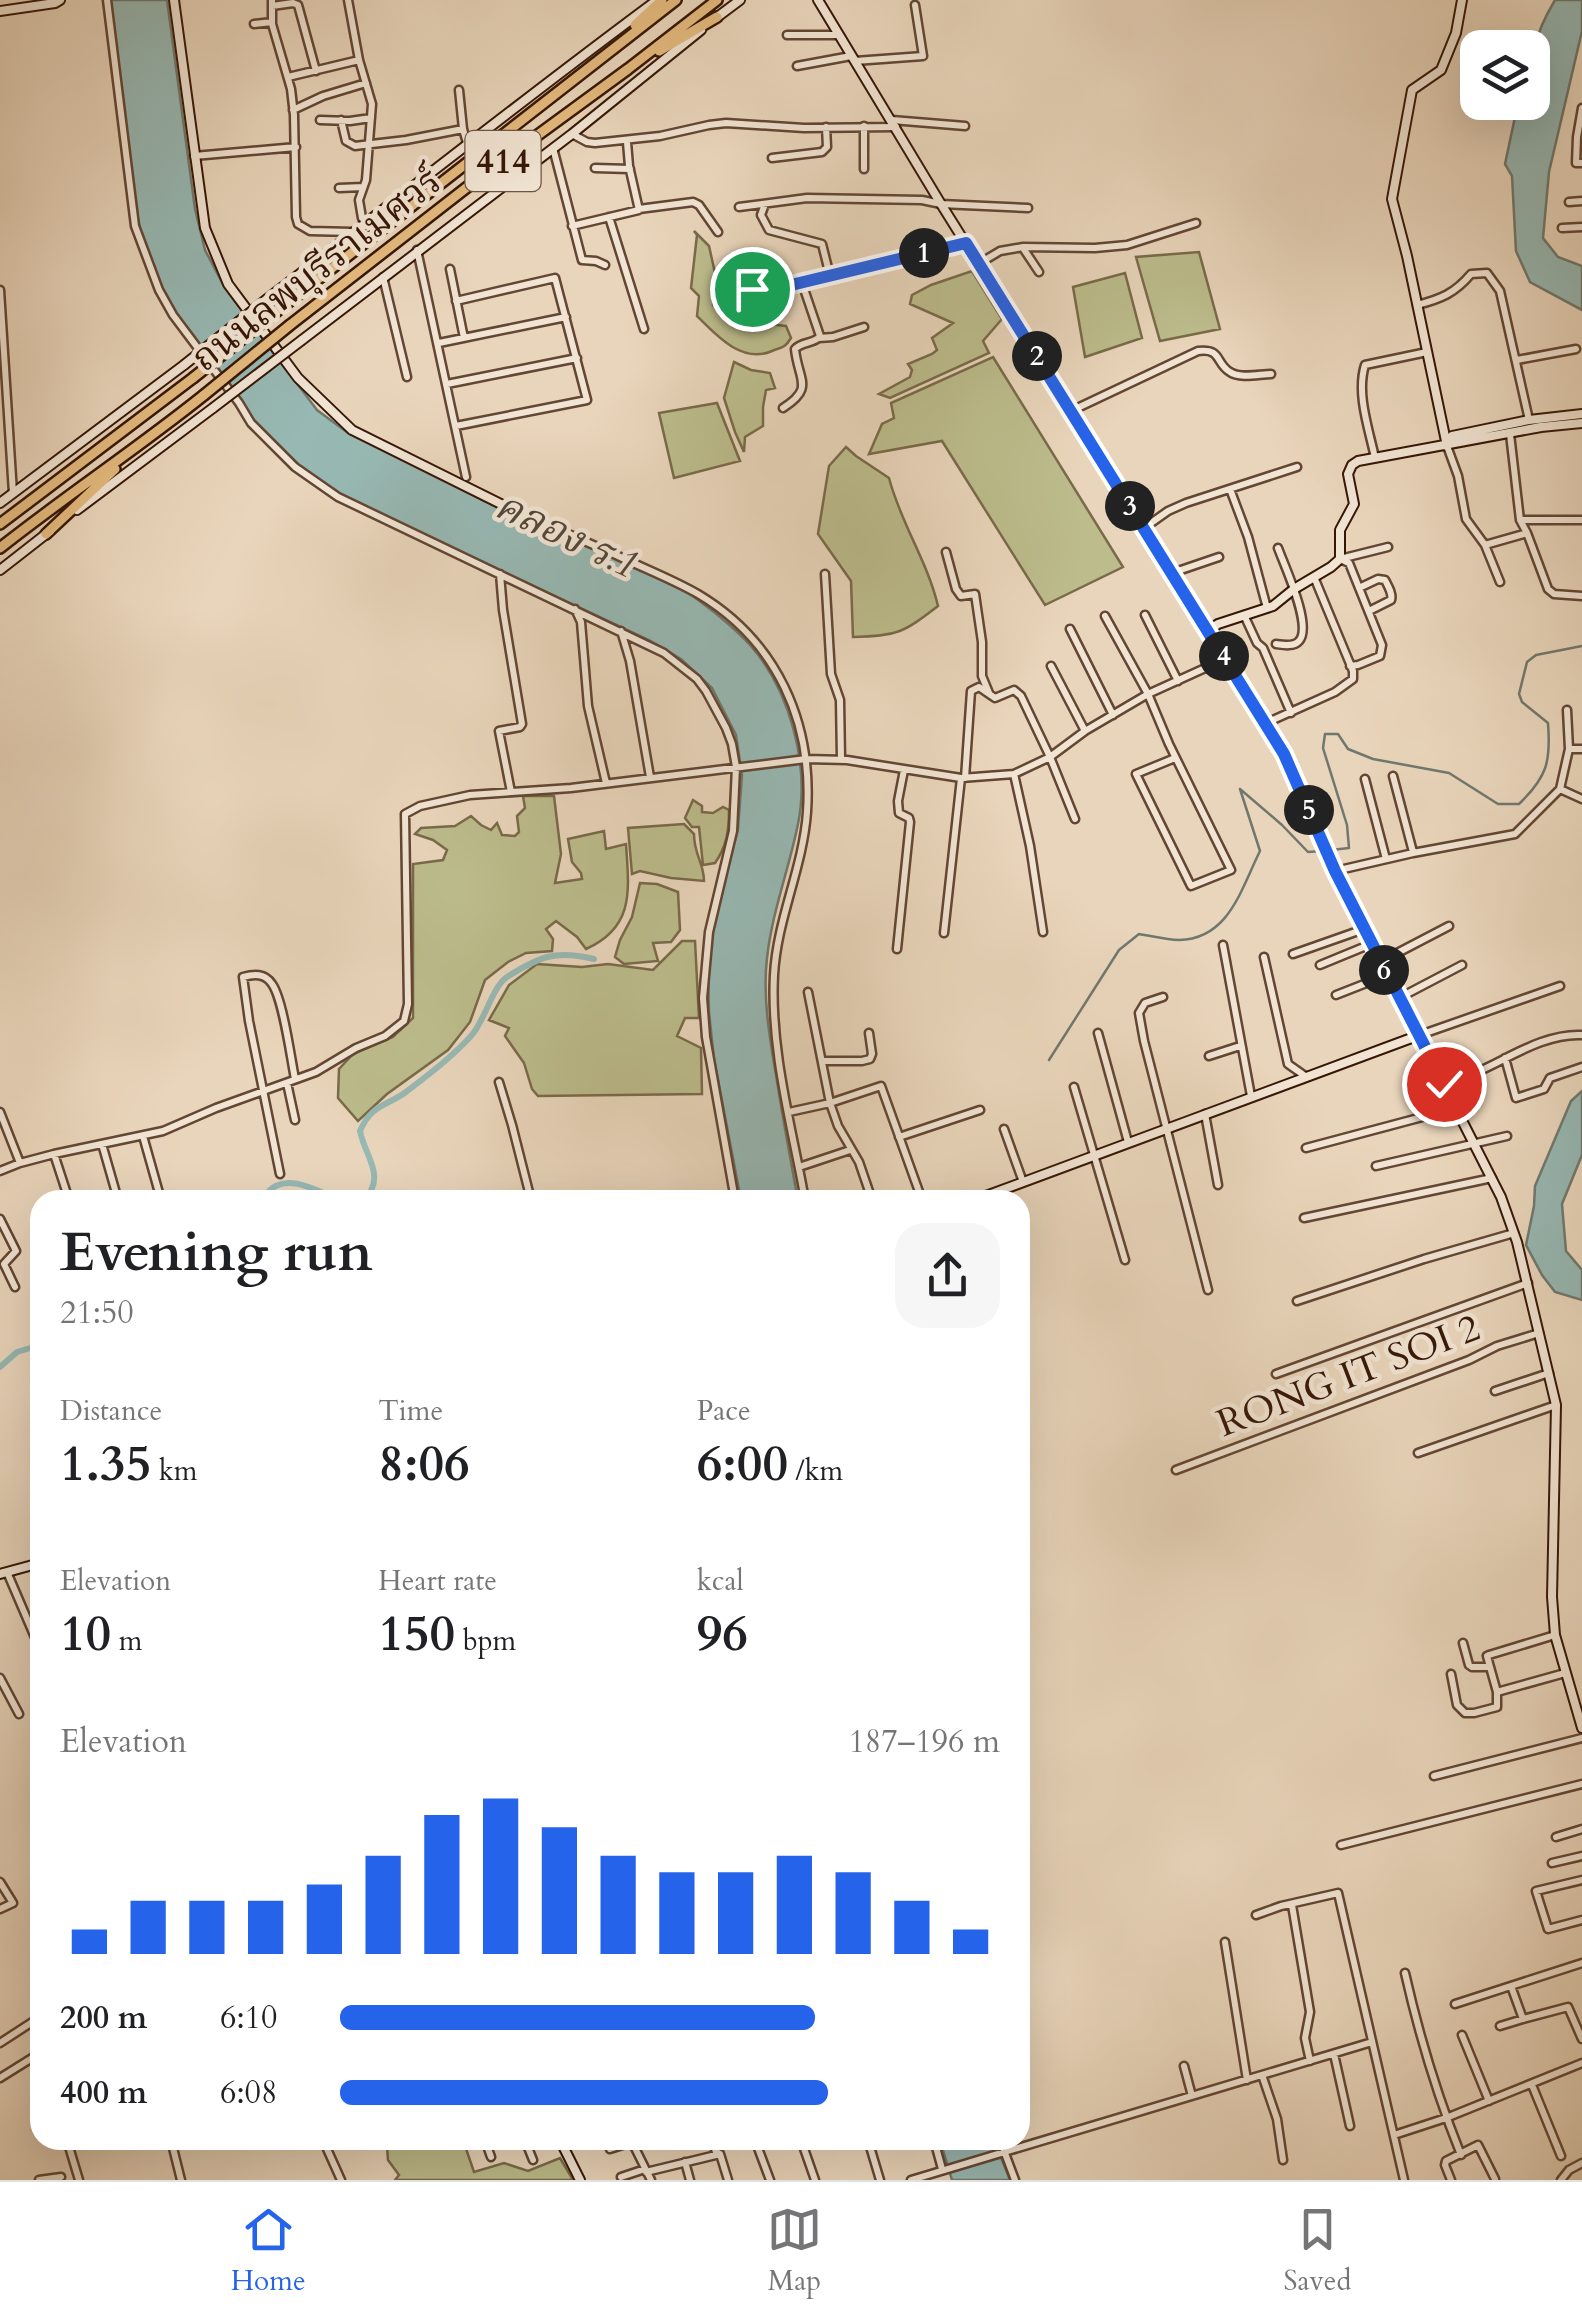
<!DOCTYPE html>
<html lang="en">
<head>
<meta charset="utf-8">
<style>
  :root { --surface:#fff; --page:#f6f6f6; --text:#202124; --muted:#757577; --line:#e0e0e0; --accent:#2563eb }
  body { margin:0; font-family:Cardo,"Noto Serif Thai",serif; background:var(--page); color:var(--text); height:100vh; display:flex; flex-direction:column; font-size:38px; white-space:nowrap }
  * { box-sizing:border-box; margin:0 }
  p { font-size:32px; color:var(--muted) }
  .icon { flex:none; width:55px; height:55px; fill:none; stroke:currentColor; stroke-width:2; stroke-linecap:round; stroke-linejoin:round }
  .map { position:relative; flex:1; overflow:hidden }
  .panel { position:absolute; left:30px; top:1190px; width:1000px; height:960px; display:flex; flex-direction:column; background:var(--surface); border-radius:30px; box-shadow:0 10px 40px #0002 }
  .panel>* { flex:none }
  .controls { position:absolute; left:1460px; top:30px; display:grid; gap:20px }
  .controls a { display:grid; place-items:center; width:90px; height:90px; border-radius:20px; background:var(--surface); box-shadow:0 10px 40px #0002; font-size:50px }
  .pin { position:absolute; display:grid; place-items:center; width:85px; height:85px; color:#fff; margin:-42px; border:5px solid #fff; border-radius:50%; box-shadow:0 2px 10px #0007 }
  .km { position:absolute; width:50px; height:50px; margin:-25px; border-radius:50%; background:#222; color:#fff; font-size:28px; line-height:50px; text-align:center }
  .round { display:grid; place-items:center; flex:none; width:105px; height:105px; border-radius:30px; background:var(--page) }
  .summary { display:flex; align-items:center; justify-content:space-between; height:170px; padding:0 30px }
  h1 { font-size:55px; font-weight:700; line-height:75px }
  .stats { display:grid; grid-template-columns:repeat(3,1fr); gap:15px; height:170px; padding:10px 30px }
  .stats div { display:grid; align-content:center }
  .stats b { font-size:50px; font-weight:700 }
  .stats small { font-size:28px; font-weight:400 }
  .stats p { font-size:28px }
  .chart { height:280px; padding:20px 30px }
  .chart p { display:flex; justify-content:space-between }
  .chart svg { width:100%; height:180px; margin-top:10px; stroke:var(--accent); stroke-width:6 }
  ul { padding:0 30px; list-style:none; font-size:32px }
  li { display:grid; grid-template-columns:160px 120px 1fr; align-items:center; height:75px }
  li i { height:25px; border-radius:12px; background:var(--accent) }
  .tabs { display:flex; justify-content:space-around; align-items:center; height:140px; border-top:2px solid var(--line); background:var(--surface); font-size:28px; color:var(--muted) }
  .tabs a { display:grid; justify-items:center; gap:5px }
  .tabs .selected { color:var(--accent) }
  .map>svg:first-child { display:block }
</style>
</head>
<body>
<div class="map">
<svg width="1582" height="2180" viewBox="0 0 1582 2180">
  <rect width="100%" height="100%" fill="#e9d5bb"/>
  <filter id="stains"><feTurbulence type="fractalNoise" baseFrequency=".002" numOctaves="4"/><feColorMatrix values="0 0 0 0 .2 0 0 0 0 .09 0 0 0 0 .02 0 0 0 .5 -.17"/></filter>
  <radialGradient id="worn" r=".72"><stop offset=".6" stop-color="#630" stop-opacity="0"/><stop offset="1" stop-color="#630" stop-opacity=".3"/></radialGradient>
  <!-- green -->
  <path fill="#bcbc8c" stroke="#796a49" stroke-width="2.5" d="M694,231l15,15 6,27 28,16 -28,7 -2,9 17,15 56,6 5,12c-6,10 -9,9 -19,13 -30,13 -55,-15 -75,-35l2,-20 -8,-8 6,-53z
    M1199,252l21,77 -60,12 -24,-84z
    M972,271l30,48 -19,22 6,12 -99,45 -11,-4 31,-17 2,-7 -4,-6 24,-10 5,-4 -5,-12 21,-15 -43,-19 2,-9 19,-10z
    M1125,273l17,65 -57,19 -12,-70z
    M993,357l130,210 -78,38 -103,-164 -73,13 13,-30 12,-6 -3,-15z
    M734,362l17,8 19,3 5,15 -9,2 -3,17v19l-18,11 -1,15 -9,-20 -11,-34z
    M717,403l23,58 -66,17 -15,-65z
    M846,447l10,9 33,22c12,46 38,82 49,128 -35,27 -41,30 -85,31l-2,-56 -33,-47 11,-68z
    M523,796h31l7,58 -6,29 27,-4 -1,-6 -9,-11 -4,-23 36,-8 2,18 20,-5c3,46 9,83 -40,105l-9,-12 -21,-16 -10,8 7,10 -1,12 -26,2 -18,9 -23,18 -15,42 -22,28 -61,44 -29,27 -20,-23 1,-29 14,-15 40,-17 20,-19v-154l30,-4 4,-10 -14,-10 -18,-6 6,-6 34,-2 16,-10 10,9 10,5 6,-7 5,12 13,1 4,-4 -2,-16 8,-8z
    M693,800l9,6v6l11,1 10,-6 6,3c0,20 -2,36 -14,53l-12,2 -4,-38h-7l-7,-9z
    M684,824l10,10c0,21 10,29 10,47l-33,-3 -31,-7 -8,3 -4,-46z
    M640,883l17,1 21,8 2,38 -9,12 -18,1 5,18 -34,3 -9,-7 5,-17 12,-23z
    M682,941h13l4,77h-14l-8,18 24,12 1,46 -164,2 -6,-7 -8,-26 -19,-27 4,-8 -20,-8 20,-35 28,-21 45,3 26,-3 45,6z
    M397,2140h13l10,8 29,-8h14l11,32 30,-9 24,8 32,-13 13,22h-178l4,-5 -11,-15 -1,-14z"/>
  <!-- water -->
  <path fill="#97b8b3" stroke="#70786e" stroke-width="2.5" d="M110,0h57l28,209 10,41 20,38 92,122 31,23 338,158c23,17 45,33 64,54 40,45 60,120 48,179 -9,45 -26,88 -31,134 -5,42 4,87 11,129 6,38 13,75 20,113h-57l-27,-141 -5,-47 -1,-49 8,-50 22,-84 4,-54 -6,-40 -24,-47 -31,-29 -32,-19 -312,-146 -41,-29 -42,-40 -79,-111 -14,-25 -20,-56 -8,-39z
    M1555,0h27v31l-33,141 -6,66 15,19 24,9v44l-52,-28 -14,-31 -4,-75 -7,-12 13,-61 14,-1c0,-45 -1,-62 23,-102z
    M1582,1091v64l-20,49 4,47 16,19v30l-27,-8 -13,-17 -16,-30 8,-39 1,-20 36,-85z
    M940,2140h54l16,40h-58z"/>
  <g fill="none" stroke-linecap="round" stroke-linejoin="round">
    <!-- stream -->
    <path stroke="#70786e" stroke-width="2.5" d="M1331,850l18,-2 -2,-23 -24,-77 2,-14h13l10,15 25,10 76,14 49,31h21c28,-27 32,-42 29,-81l-26,-21 -3,-8 8,-32 9,-7 46,-9
      M1049,1060l70,-110 20,-16c13,2 27,6 40,6 50,-1 62,-51 81,-89l-20,-62 42,36 26,27 15,-1"/>
    <!-- canal -->
    <path stroke="#97b8b3" stroke-width="6" d="M267,1200v-7c19,-22 50,-2 72,7
      M364,1200c23,-24 1,-43 -4,-69 12,-27 25,-24 46,-39 22,-17 46,-35 65,-56 14,-15 21,-49 36,-59 33,-21 49,-27 87,-18
      M0,1367l17,-15 23,-7"/>
    <defs>
      <path id="street" d="M107,0l28,226 24,64 14,25 66,88 12,20 44,44 43,30 326,156 33,26 9,12 20,37 6,16 4,23 -3,64 -24,101 -6,66 3,39 29,163
        M272,0v24l19,65 3,26 2,102 2,7 12,7 43,1
        M348,0l11,60 13,44 -6,76 -7,20 3,18 5,5
        M272,6l21,-3 5,2 18,66
        M254,24l18,-2
        M787,35h51
        M855,61l68,-5 -8,-51
        M797,66l54,-10
        M288,77l71,-17
        M459,90l4,39 4,14
        M1582,108l-5,29 -1,26h6
        M293,110l30,-14 43,-13
        M320,120l30,1 21,-3
        M341,120l5,21 9,5 8,-1 43,-5 57,-11
        M892,120l73,6
        M864,126v43
        M572,134l15,8 8,1 65,-7 49,-11 17,-2 78,5 92,-1
        M553,148l29,112 14,1 9,4
        M194,156l102,-9
        M772,158l50,-6 5,-5 -1,-20
        M595,168l35,1
        M339,188l24,-1
        M1569,202l13,-1
        M765,204l-4,11 8,15 53,14 8,32
        M739,207l68,-9 115,2 19,4 87,4
        M639,209l54,-7 6,3 19,27
        M609,217l35,112
        M572,226l67,-16 -10,-44 -2,-24
        M1562,228l20,-1
        M1023,248l16,24
        M417,250l49,227
        M980,263l20,-12 23,-4 72,1 32,-3 69,-22
        M450,269l14,69
        M784,273l3,13
        M383,277l24,100
        M743,277l12,14
        M0,290l13,203
        M1417,305c24,-6 38,-12 54,-31l16,-1 13,18 29,129
        M766,312c-13,1 -19,-2 -20,-16l3,-3 217,-50
        M819,338l14,-1 31,-10
        M439,343l127,-26
        M1517,360l59,-11
        M447,384l130,-26
        M783,408c32,-20 15,-28 12,-59 7,-8 20,-5 25,-13l-18,-53
        M1071,411l127,-60c24,-3 17,12 32,21 10,7 30,2 41,2
        M456,426l131,-26 -32,-122 -99,23
        M1510,434l10,86 7,13 21,56 6,5 28,2
        M1447,446l11,30 8,43 19,26 15,37
        M1375,458c-6,-29 -19,-64 -10,-93l62,-13
        M1230,489l18,48 19,71
        M505,506c37,16 74,33 111,49 27,13 56,24 82,39 79,47 115,128 109,218 -4,56 -30,107 -33,163 -4,75 18,152 31,225
        M1520,520h62
        M1144,528l24,-17 18,-8 111,-36
        M1485,545l42,-12
        M946,552l10,37 5,7 14,-2 7,48v34l7,17
        M1172,573l47,-16
        M500,574l3,36 19,114 -2,3 -21,4 12,61
        M825,574l6,100 9,26 1,59
        M1359,588l19,-9 7,1c3,6 8,14 6,20l-22,11
        M575,609l6,13 7,84 18,77
        M1145,615l33,66
        M1244,615l13,28 6,5 28,65
        M1105,616l43,78 21,50 62,126 -40,16 -55,-112 39,-16
        M1070,629l43,86
        M621,631l9,30 20,116
        M1276,644c7,1 18,3 23,-3 14,-15 -15,-76 -21,-93
        M1051,666l34,65
        M1350,666l8,-1 22,-9 2,-11 -33,-82 -9,-4 48,-12
        M1266,723l69,-31 18,-13v-8l-39,-94
        M1569,749h13
        M1014,774l16,72 13,86
        M1393,776l20,76
        M965,778l6,-87 8,-4 16,11 19,-8 7,6 29,61 25,62
        M1365,779l21,80
        M1560,789l9,-40 -2,-39
        M1335,871l78,-18 102,-19 45,-45 22,10
        M944,933l17,-155
        M1223,945l28,151
        M897,949l13,-127 -1,-4 -10,-5 -1,-12 6,-31
        M1293,954l71,-25
        M1264,957l24,107 17,12
        M1380,962l69,-36
        M1320,965l51,-21
        M808,992l22,111 8,23 21,36 13,38
        M1336,995l51,-20
        M1163,997l-18,6 -6,10 5,28 64,249
        M1399,998l63,-33
        M1098,1033l30,109
        M1417,1036l143,-50
        M1209,1056l31,-10
        M1505,1058l11,40 28,-9 6,-11 32,-11
        M822,1061h40l8,-2 2,-5 -3,-21
        M499,1082l13,43 19,75
        M287,1083l8,37
        M1444,1084c10,-3 21,-6 31,-11 33,-14 69,-40 107,-38
        M1074,1087l51,173
        M0,1112l20,51
        M789,1112l41,-9 51,-17 41,114
        M1205,1114l13,71
        M1004,1129l19,53
        M143,1136l18,64
        M899,1137l81,-27
        M102,1144l16,56
        M1306,1148l150,-40
        M54,1154l15,46
        M1376,1166l131,-30
        M799,1167l51,-17
        M0,1171l20,-8 34,-9 109,-23 53,-23 100,-36 40,-24 29,-12 19,-15 4,-17 -3,-190 15,-8 50,-11 101,-7 235,-29 41,1 114,18 53,-4 36,-17 35,-26 63,-37 77,-35
        M280,1174l-31,-153 -6,-44c11,-3 22,-4 29,7 11,15 19,75 23,95
        M1304,1218l188,-40
        M0,1219l16,32 -12,13 11,23
        M1297,1301l127,-42 90,-26
        M1276,1374l252,-91
        M1495,1391l54,-18
        M1418,1453l138,-48
        M1176,1470l293,-110 28,-14 42,-13
        M7,1572l33,77
        M1490,1667l-3,-11 2,-1 66,-20
        M1451,1674l6,31 8,8h9l23,-6v-15l-7,-25h-18l-3,-2 -6,-22
        M0,1678l19,36
        M1497,1692l68,-19
        M1434,1776l148,-38
        M1556,1837l26,-8
        M1341,1845l241,-61
        M1552,1863l30,-7
        M1582,1880l-46,11 12,38 34,-9
        M0,1882l13,21 -13,6
        M1292,1905l18,107 -5,26 5,23
        M1256,1915l25,-9 57,-13 66,287
        M1225,1942l22,138
        M1405,1973c14,62 32,122 56,182
        M1511,1986l12,33 45,-12 14,32
        M1455,2004l127,-41
        M1500,2026l23,-7
        M1462,2035l27,66
        M0,2043l40,-26
        M1334,2054l16,72
        M1184,2066l8,30
        M1262,2075l15,44 6,41
        M0,2078l40,-25
        M1532,2085l29,71
        M1394,2135l52,-17 136,-55
        M67,2140l12,40
        M171,2140l10,40
        M323,2140l18,40
        M485,2140l6,17
        M525,2140l8,20
        M631,2140l20,40
        M712,2140l4,12 4,2 8,26
        M755,2140l15,40
        M801,2140l14,40
        M868,2140l12,40
        M934,2140l8,29
        M1000,2140l15,40
        M610,2149l22,-7
        M685,2162l5,18
        M646,2172l74,-18
        M621,2177l24,-8
        M39,2180l22,-3
        M911,2180l461,-138
        M1451,2180l-6,-15 1,-4 32,-16 17,34
        M1561,2180l8,-10 13,-7"/>
      <path id="secondary" d="M174,0l31,228 23,56 70,94 54,52 153,76
        M818,0l123,204 344,550 50,117 166,326 16,45 39,163 -4,192 3,38 27,93
        M0,11l55,-8 5,-3
        M716,18l24,-18
        M267,299c130,-99 258,-201 389,-298
        M302,340l270,-206 129,-104
        M1447,446l-40,-190 -15,-57 20,-109 29,-20 15,-37 6,-33
        M1447,446l5,-10 77,-16 53,-6
        M0,503l184,-138
        M77,510l136,-102
        M0,570l50,-39
        M1208,631l10,-7 55,-18 21,-17 37,-22 9,-8v-29l14,-26 -6,-30 4,-9 6,-4 183,-34 41,-4
        M975,1200l442,-164
        M0,1574l40,-11
        M560,2140l20,40"/>
      <path id="primary" d="M635,25l27,-25
        M659,51l58,-34
        M277,311l399,-311
        M290,325l185,-144 153,-112 89,-69
        M0,524l193,-146
        M46,534l69,-65
        M0,548c67,-53 138,-100 204,-153"/>
    </defs>
    <!-- street casing -->
    <use href="#street" stroke="#634633" stroke-width="11"/>
    <!-- secondary casing -->
    <use href="#secondary" stroke="#361706" stroke-width="12"/>
    <!-- primary casing -->
    <use href="#primary" stroke="#361706" stroke-width="14"/>
    <!-- street -->
    <use href="#street" stroke="#f1e4d3" stroke-width="6"/>
    <!-- secondary -->
    <use href="#secondary" stroke="#f1e4d3" stroke-width="8"/>
    <!-- primary -->
    <use href="#primary" stroke="#e4ba7e" stroke-width="9"/>
    <defs>
      <path id="secondary-bridge" d="M184,365l83,-66
        M213,408l89,-68"/>
      <path id="primary-bridge" d="M193,378l84,-67
        M204,395l86,-70"/>
    </defs>
    <!-- secondary-bridge casing -->
    <use href="#secondary-bridge" stroke="#361706" stroke-width="12" stroke-linecap="butt"/>
    <!-- primary-bridge casing -->
    <use href="#primary-bridge" stroke="#361706" stroke-width="14" stroke-linecap="butt"/>
    <!-- secondary-bridge -->
    <use href="#secondary-bridge" stroke="#f1e4d3" stroke-width="8"/>
    <!-- primary-bridge -->
    <use href="#primary-bridge" stroke="#e4ba7e" stroke-width="9"/>
  </g>
  <g fill="none" stroke-linecap="round" stroke-linejoin="round">
    <defs>
      <path id="route" d="M752,289l5,3 30,-6 179,-43 318,511 51,117 109,213"/>
    </defs>
    <!-- route casing -->
    <use href="#route" stroke="#fff" stroke-width="20"/>
    <!-- route -->
    <use href="#route" stroke="#2563eb" stroke-width="12"/>
  </g>
  <g text-anchor="middle" stroke-width="9" stroke-linejoin="round" paint-order="stroke">
    <!-- shield labels -->
    <rect fill="#f1e4d3" stroke="#6e5444" stroke-width="2.5" x="465.5" y="131" width="75" height="60" rx="8"/>
    <g font-size="35" font-weight="bold" fill="#361706">
      <text x="503" y="173">414</text>
    </g>
    <!-- street labels -->
    <g font-size="38" fill="#361706" stroke="#f1e4d3">
      <text transform="translate(316 269) rotate(-38)" y="13">ถนนลพบุรีราเมศวร์</text>
      <text transform="translate(1348 1375) rotate(-21)" y="13">RONG IT SOI 2</text>
    </g>
    <!-- water labels -->
    <g font-size="40" font-style="italic" fill="#53473a" stroke="#f1e4d3">
      <text transform="translate(567 534) rotate(25)" y="14">คลอง ร.1</text>
    </g>
  </g>
  <rect width="100%" height="100%" filter="url(#stains)"/>
  <rect width="100%" height="100%" fill="url(#worn)"/>
</svg>
<div class="controls">
<a><svg class="icon" aria-label="layers" viewBox="0 0 24 24"><path d="M12 4l9 5-9 5-9-5zM3 14l9 5 9-5"/></svg></a>
</div>
<div class="pin" style="left:752px;top:289px;background:#1e9e55"><svg class="icon" aria-label="arrive" viewBox="0 0 24 24"><path d="M6 21V4h12l-3 4 3 4H6"/></svg></div>
<div class="pin" style="left:1444px;top:1084px;background:#d93025"><svg class="icon" aria-label="check" viewBox="0 0 24 24"><path d="M5 12l5 5 9-10"/></svg></div>
<b class="km" style="left:924px;top:253px">1</b>
<b class="km" style="left:1037px;top:356px">2</b>
<b class="km" style="left:1130px;top:506px">3</b>
<b class="km" style="left:1224px;top:656px">4</b>
<b class="km" style="left:1309px;top:810px">5</b>
<b class="km" style="left:1384px;top:970px">6</b>
<section class="panel">
<div class="summary"><div><h1>Evening run</h1><p>21:50</p></div><a class="round"><svg class="icon" aria-label="share" viewBox="0 0 24 24"><path d="M12 15V3M7 8l5-5 5 5M5 13v7h14v-7"/></svg></a></div>
<div class="stats">
<div><p>Distance</p><b>1.35<small> km</small></b></div>
<div><p>Time</p><b>8:06</b></div>
<div><p>Pace</p><b>6:00<small> /km</small></b></div>
</div>
<div class="stats">
<div><p>Elevation</p><b>10<small> m</small></b></div>
<div><p>Heart rate</p><b>150<small> bpm</small></b></div>
<div><p>kcal</p><b>96</b></div>
</div>
<div class="chart"><p><span>Elevation</span>187–196 m</p>
<svg viewBox="0 0 160 44" preserveAspectRatio="none"><path d="M5 44V38M15 44V31M25 44V31M35 44V31M45 44V27M55 44V20M65 44V10M75 44V6M85 44V13M95 44V20M105 44V24M115 44V24M125 44V20M135 44V24M145 44V31M155 44V38"/></svg>
</div>
<ul>
<li><b>200 m</b>6:10<i style="width:72%"></i></li>
<li><b>400 m</b>6:08<i style="width:74%"></i></li>
</ul>
</section>
</div>
<nav class="tabs">
<a class="selected"><svg class="icon" aria-label="home" viewBox="0 0 24 24"><path d="M3 11l9-7 9 7M6 9v11h12V9"/></svg>Home</a>
<a><svg class="icon" aria-label="map" viewBox="0 0 24 24"><path d="M3 6l6-2 6 2 6-2v14l-6 2-6-2-6 2zM9 4v14M15 6v14"/></svg>Map</a>
<a><svg class="icon" aria-label="saved" viewBox="0 0 24 24"><path d="M7 4h10v16l-5-4-5 4z"/></svg>Saved</a>
</nav>
</body>
</html>
